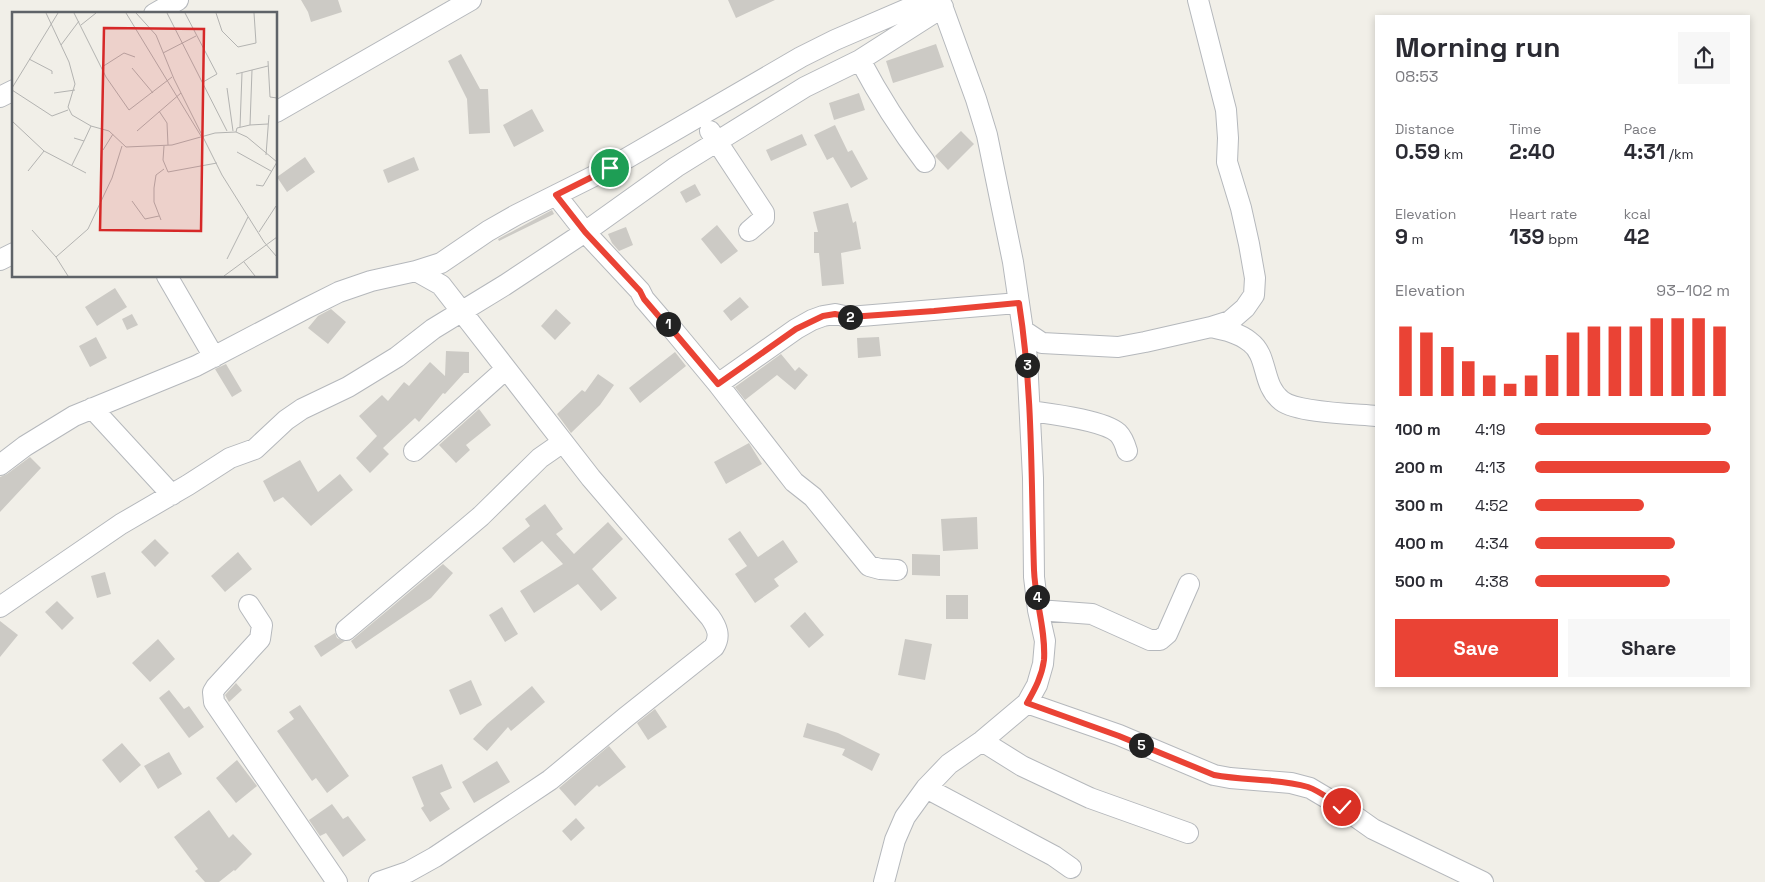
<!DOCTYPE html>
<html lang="en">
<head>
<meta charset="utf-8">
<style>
  :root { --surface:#fff; --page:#f7f7f7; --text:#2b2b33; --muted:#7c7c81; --accent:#ea4335 }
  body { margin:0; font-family:"Space Grotesk",sans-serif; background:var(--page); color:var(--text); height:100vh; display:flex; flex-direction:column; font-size:19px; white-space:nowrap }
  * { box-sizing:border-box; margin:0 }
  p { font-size:16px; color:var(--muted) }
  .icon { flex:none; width:28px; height:28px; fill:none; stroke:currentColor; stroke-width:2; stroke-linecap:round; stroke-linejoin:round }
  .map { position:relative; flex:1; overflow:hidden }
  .details { position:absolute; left:1375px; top:15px; width:375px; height:672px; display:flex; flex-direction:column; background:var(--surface); border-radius:0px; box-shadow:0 2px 8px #0003 }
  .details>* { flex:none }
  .pin { position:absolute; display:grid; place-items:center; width:42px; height:42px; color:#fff; margin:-21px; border:2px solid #fff; border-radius:50%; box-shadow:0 1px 5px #0007 }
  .km { position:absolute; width:25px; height:25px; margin:-12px; border-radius:50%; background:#222; color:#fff; font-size:14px; line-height:25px; text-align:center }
  .round { display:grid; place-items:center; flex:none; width:52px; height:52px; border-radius:0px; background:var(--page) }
  .headline { display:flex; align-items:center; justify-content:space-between; height:85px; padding:0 20px }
  h1 { font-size:28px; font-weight:800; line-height:38px }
  .stats { display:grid; grid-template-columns:repeat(3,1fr); gap:8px; height:85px; padding:5px 20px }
  .stats div { display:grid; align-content:center }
  .stats b { font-size:21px; font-weight:800 }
  .stats small { font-size:14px; font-weight:400 }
  .stats p { font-size:14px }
  .chart { height:140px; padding:10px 20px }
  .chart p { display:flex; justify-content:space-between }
  .chart svg { width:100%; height:90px; margin-top:5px; stroke:var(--accent); stroke-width:6 }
  .primary-button { display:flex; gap:10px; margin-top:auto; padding:10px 20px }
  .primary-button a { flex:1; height:58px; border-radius:0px; background:var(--accent); color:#fff; font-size:20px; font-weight:800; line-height:58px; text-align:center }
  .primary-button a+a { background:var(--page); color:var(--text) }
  ul { padding:0 20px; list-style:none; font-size:16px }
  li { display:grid; grid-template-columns:80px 60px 1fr; align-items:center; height:38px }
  li i { height:12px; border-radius:6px; background:var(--accent) }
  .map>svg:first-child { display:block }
</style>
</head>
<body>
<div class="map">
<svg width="1765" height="882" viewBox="0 0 1765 882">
  <rect width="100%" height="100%" fill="#f1efe8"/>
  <!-- building -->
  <path fill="#cccac5" d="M301,0h37l4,12 -31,10 -3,-10z
    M728,0h47l-39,18z
    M936,44l8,23 -51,16 -7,-22z
    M461,54l19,35h8l2,44 -21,1 -2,-35 -19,-38z
    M859,93l6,17 -31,10 -5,-17z
    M532,109l12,22 -30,16 -11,-22z
    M835,125l13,27 4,-2 16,29 -17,9 -18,-31 -6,3 -13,-25z
    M961,131l13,13 -26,26 -13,-14z
    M802,134l5,11 -36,16 -5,-11z
    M305,157l10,15 -28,20 -10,-15z
    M414,157l5,13 -31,13 -5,-13z
    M695,184l6,11 -15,8 -6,-11z
    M848,203l5,20 3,-2 5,28 -20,4 3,31 -22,2 -3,-33h-5v-21h4l-5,-20z
    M552,210l2,4 -55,27 -1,-2z
    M717,225l21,26 -17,13 -20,-25z
    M626,227l7,18 -14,6 -7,-8 -4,-9z
    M115,288l12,19 -30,19 -12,-19z
    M740,297l9,10 -18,14 -8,-10z
    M331,309l15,13 -18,22 -20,-16 10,-12z
    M556,309l15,14 -16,17 -14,-14z
    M132,314l6,11 -11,5 -5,-11z
    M96,337l11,21 -17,9 -11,-21z
    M879,337l2,19 -23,2 -1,-20z
    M446,351l23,1v21h-5l-19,21 -2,-1 -24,29 -4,-4 -32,30 6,6 -19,19 -14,-15 21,-22 -18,-20 23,-21 6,6 16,-19 5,4 21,-24 15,14z
    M675,352l11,14 -46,37 -11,-15z
    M781,354l14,17 4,-4 9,8 -13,15 -18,-15 -32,25 -10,-13z
    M226,364l16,27 -10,6 -17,-28z
    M598,374l16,11 -14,20 -29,28 -14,-19 25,-24 3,2z
    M479,409l12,16 -25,20 4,5 -14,13 -17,-18z
    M749,443l13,21 -36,20 -12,-22z
    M30,457l11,11 -41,44v-35l7,-3z
    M300,460l18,32 22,-18 13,16 -42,36 -28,-29 -9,5 -11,-21z
    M545,504l18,25 -7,5 18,20 34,-32 15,17 -31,30 25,29 -16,13 -23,-27 -44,29 -14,-22 43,-27 -21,-23 -28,22 -12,-15 28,-22 -5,-7z
    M977,517l1,32 -35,2 -2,-32z
    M740,531l18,26 25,-17 15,22 -24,17 5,7 -24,17 -20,-29 12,-8 -19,-27z
    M155,539l14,14 -14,14 -14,-15z
    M238,552l14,17 -27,23 -14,-16z
    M912,554l28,1v21l-28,-1z
    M443,564l10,9 -22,25 -75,51 -5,-8z
    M105,572l6,22 -14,4 -6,-22z
    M946,595h22v24h-22z
    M57,601l17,17 -12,12 -17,-18z
    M502,607l16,27 -13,8 -16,-27z
    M805,612l19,23 -15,13 -19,-22z
    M0,621l18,14 -18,22z
    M335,633l2,5 8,3 -24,16 -7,-11z
    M158,639l17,20 -25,23 -18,-19z
    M905,639l27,5 -7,36 -27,-5z
    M471,680l11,25 -22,10 -11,-25z
    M236,683l6,7 -13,12 -4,-7z
    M532,686l13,16 -34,29 -3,-4 -21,24 -14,-12 14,-15z
    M169,690l15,19 5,-3 15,21 -15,11 -30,-40z
    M300,705l49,71 -22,17 -11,-15 -4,3 -35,-50 17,-12 -5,-7z
    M655,709l12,18 -19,13 -11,-17z
    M807,723l31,10 42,21 -8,17 -30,-16 3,-6 -42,-12z
    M122,743l19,22 -21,18 -18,-23z
    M609,746l17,21 -27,20 -2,-2 -22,21 -16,-18z
    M169,752l13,22 -24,15 -14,-23z
    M237,760l20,26 -21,17 -20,-25z
    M497,761l13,21 -36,21 -12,-21z
    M442,764l10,24 -12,5 10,16 -20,13 -9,-14 3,-2 -12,-29z
    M332,804l11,15 5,-3 18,24 -23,17 -17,-24 -6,3 -11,-16z
    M209,810l20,28 4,-4 19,20 -17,17 -1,-1 -15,12h-14l-10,-11 3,-2 -24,-32z
    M576,818l9,10 -14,13 -9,-10z"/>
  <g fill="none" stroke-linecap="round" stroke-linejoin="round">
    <defs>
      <path id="minor" d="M154,14l24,-14
        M860,60c19,36 40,69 65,102
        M0,97l14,-7
        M276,112l195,-112
        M710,131l54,82v5l-15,13
        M556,195l29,37 55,59 4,8 18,21 7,5 49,59 76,98 19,15 56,69 11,3 17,1
        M0,260l14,-7
        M167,276l47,81
        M1211,327c14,3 28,6 39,15 19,14 11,43 32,59 16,12 73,13 94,15
        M1024,331l18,12 76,4 27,-5 66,-15 19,-6 15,-13 9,-13 1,-17 -6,-34 -8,-36 -14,-46 1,-24 -2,-28 -28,-110
        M718,384l78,-55 16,-9 11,-4 12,-2 14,3 170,-14
        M92,408l80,87
        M1030,411c21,3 73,9 88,22 5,5 7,11 9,18
        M414,451l92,-82
        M0,465l25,-19 49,-30 122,-50 109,-57 34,-17 32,-11 45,-10 25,-8 47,-32 28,-16 94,-47 191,-111 34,-17 93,-40
        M249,605l13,20 -2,14 -44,48 -3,5 1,10 123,180
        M0,607l121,-83 67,-39 42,-27 25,-9 31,-29 16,-11 46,-22 49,-30 36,-28 72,-44 80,-53 91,-65 129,-80 55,-27 83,-53
        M1038,610l54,4 58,26h10l7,-6 22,-50
        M346,630l135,-114 59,-58 23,-16
        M1027,703l92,32 95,40 16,3 61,5 19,5 32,19 31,22 110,53
        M982,741l40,25 68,32 98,35
        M926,788l128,68 17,12
        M379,882l29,-10 27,-15 115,-77 76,-63 88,-70c7,-11 3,-20 -4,-30l-119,-139 -150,-193 -25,-14
        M884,882l11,-42 10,-23 21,-29 23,-24 33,-23 45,-38 10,-18 6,-21 2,-23 -7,-31 -4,-33 -1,-99 -6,-120 -14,-96 -26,-127 -11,-36 -36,-99"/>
    </defs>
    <!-- minor casing -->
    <use href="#minor" stroke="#b5b8bc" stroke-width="22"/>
    <!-- minor -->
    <use href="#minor" stroke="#fff" stroke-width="20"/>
  </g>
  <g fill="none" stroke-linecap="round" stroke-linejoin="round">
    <defs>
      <path id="route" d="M610,168l-54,27 29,37 55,59 4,8 18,21 7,6 49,58 78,-55 27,-13 12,-2 15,3 84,-6 85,-8c14,89 12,178 15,267 1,30 12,60 10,90 -2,16 -9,29 -17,43l92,33 95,39c31,6 64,3 94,12 12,4 24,14 34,20"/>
    </defs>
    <!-- route casing -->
    <use href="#route" stroke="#fff" stroke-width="10"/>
    <!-- route -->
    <use href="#route" stroke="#ea4335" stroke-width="6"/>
  </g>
  <!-- overview -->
  <g transform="translate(12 12)">
    <rect width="265" height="265" fill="#f1efe8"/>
    <path fill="none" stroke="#b3b3b1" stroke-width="1" d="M34,1l23,49 6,22 -7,23 4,8 19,11 18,5 17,16 46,-2 43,-12 21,-1 11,5 30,25M62,1l32,64 23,33 43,-33M114,1l75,123M124,1l20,22 18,44 48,96 42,67 13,15M155,1l60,118M173,1l32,61 -14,8M204,1l6,18 16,16 18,-4 -2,-30M69,13l15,-12M49,33l18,-24M151,41l33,-17M17,47l23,12v3M256,49l2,36 7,1M90,55l22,-14 11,4M120,56l21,25M240,58l-2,55 18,-1M224,62l32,-8M0,76l46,-75M215,76l6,43M0,78l40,26 16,-6M42,81l21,-3M147,99l8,12 1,22M0,109l32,30 42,22M228,115l2,-54M125,119l44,-38M224,120l1,-4 13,-3M62,126l10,3 7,-15M152,134l-1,14 5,12 49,-9M91,138l10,-16M225,140l34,19M254,143l3,-40M60,153l12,-24M16,159l16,-20M244,173l7,1 14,-24M120,189l13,18 14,-3M149,208l-7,-18v-14l2,-13 8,-6M20,218l24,27M247,220l17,-26M215,247l21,-42M232,250l11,14M56,264l-12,-19 32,-28 24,-51 10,-32M212,264l53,-39"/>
    <path fill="#d62828" fill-opacity="0.15" stroke="#d62828" stroke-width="2.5" d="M92,16l100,1 -3,202 -101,-1z"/>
    <rect width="265" height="265" fill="none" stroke="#5f6368" stroke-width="2.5"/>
  </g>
</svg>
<div class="pin" style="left:610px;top:168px;background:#1e9e55"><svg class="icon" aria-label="arrive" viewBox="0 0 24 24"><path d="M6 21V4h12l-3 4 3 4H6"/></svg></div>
<div class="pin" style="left:1342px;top:807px;background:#d93025"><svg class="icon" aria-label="check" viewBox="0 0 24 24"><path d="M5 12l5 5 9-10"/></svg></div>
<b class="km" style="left:668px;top:324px">1</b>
<b class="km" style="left:850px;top:317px">2</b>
<b class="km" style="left:1027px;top:365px">3</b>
<b class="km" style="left:1037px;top:597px">4</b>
<b class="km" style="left:1141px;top:745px">5</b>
<section class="details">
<div class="headline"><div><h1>Morning run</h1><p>08:53</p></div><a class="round"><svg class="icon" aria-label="share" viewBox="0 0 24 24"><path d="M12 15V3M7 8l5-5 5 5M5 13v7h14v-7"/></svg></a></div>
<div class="stats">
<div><p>Distance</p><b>0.59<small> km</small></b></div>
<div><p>Time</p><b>2:40</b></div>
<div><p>Pace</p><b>4:31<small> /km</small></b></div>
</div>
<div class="stats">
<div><p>Elevation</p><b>9<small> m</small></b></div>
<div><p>Heart rate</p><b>139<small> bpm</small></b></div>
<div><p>kcal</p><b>42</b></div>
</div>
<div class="chart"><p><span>Elevation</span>93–102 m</p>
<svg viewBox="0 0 160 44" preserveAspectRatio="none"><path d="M5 44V10M15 44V13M25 44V20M35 44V27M45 44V34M55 44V38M65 44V34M75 44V24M85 44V13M95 44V10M105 44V10M115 44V10M125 44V6M135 44V6M145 44V6M155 44V10"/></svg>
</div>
<ul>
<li><b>100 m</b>4:19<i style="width:90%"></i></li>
<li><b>200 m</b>4:13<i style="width:100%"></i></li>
<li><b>300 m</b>4:52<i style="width:56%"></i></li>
<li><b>400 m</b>4:34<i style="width:72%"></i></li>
<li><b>500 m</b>4:38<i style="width:69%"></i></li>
</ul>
<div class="primary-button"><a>Save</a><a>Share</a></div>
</section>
</div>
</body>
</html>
